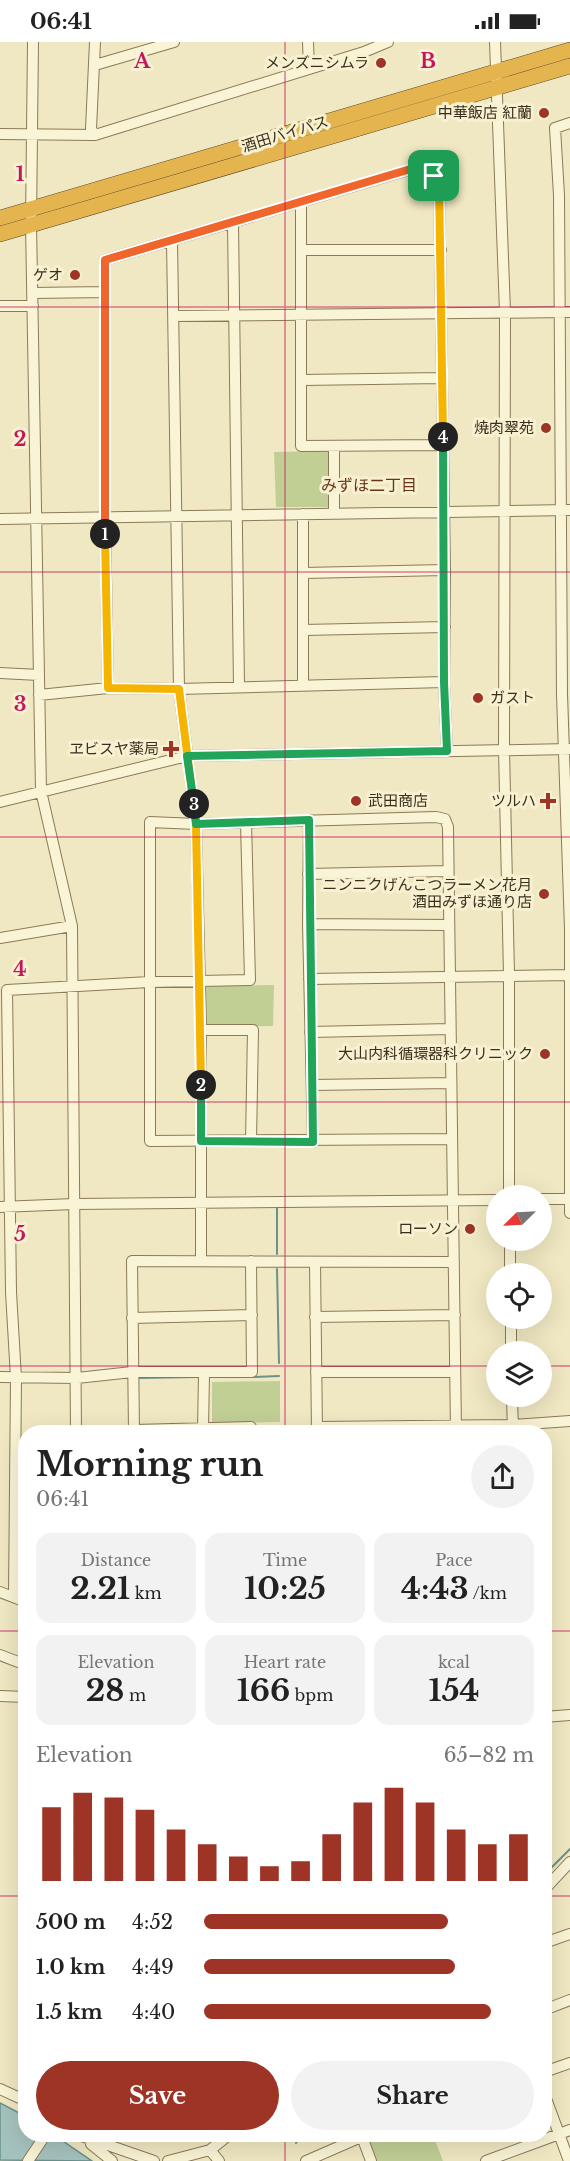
<!DOCTYPE html>
<html lang="en">
<head>
<meta charset="utf-8">
<style>
  :root { --surface:#fff; --page:#f2f2f2; --text:#222; --muted:#767676; --accent:#9d3425 }
  body { margin:0; font-family:"Libre Baskerville","Noto Sans JP",serif; background:var(--page); color:var(--text); height:100vh; display:flex; flex-direction:column; font-size:22px; white-space:nowrap }
  * { box-sizing:border-box; margin:0 }
  p { font-size:20px; color:var(--muted) }
  .icon { flex:none; width:33px; height:33px; fill:none; stroke:currentColor; stroke-width:2; stroke-linecap:round; stroke-linejoin:round }
  .map { position:relative; flex:1; overflow:hidden }
  .details { position:absolute; left:18px; top:1383px; width:534px; height:717px; display:flex; flex-direction:column; background:var(--surface); border-radius:24px; box-shadow:0 6px 24px #0002 }
  .details>* { flex:none }
  .needle { width:39px; rotate:246deg }
  .controls { position:absolute; left:486px; top:1143px; display:grid; gap:12px }
  .controls a { display:grid; place-items:center; width:66px; height:66px; border-radius:50%; background:var(--surface); box-shadow:0 6px 24px #0002; font-size:30px }
  .pin { position:absolute; display:grid; place-items:center; width:51px; height:51px; color:#fff; margin:-26px; border-radius:12px; box-shadow:0 3px 9px #0006 }
  .km { position:absolute; width:30px; height:30px; margin:-15px; border-radius:50%; background:#222; color:#fff; font-size:16px; line-height:30px; text-align:center }
  .round { display:grid; place-items:center; flex:none; width:63px; height:63px; border-radius:32px; background:var(--page) }
  .summary { display:flex; align-items:center; justify-content:space-between; height:102px; padding:0 18px }
  h1 { font-size:33px; font-weight:700; line-height:45px }
  .metrics { display:grid; grid-template-columns:repeat(3,1fr); gap:9px; height:102px; padding:6px 18px }
  .metrics div { display:grid; align-content:center; border-radius:15px; background:var(--page); text-align:center }
  .metrics b { font-size:30px; font-weight:700 }
  .metrics small { font-size:16px; font-weight:400 }
  .metrics p { font-size:16px }
  .chart { height:168px; padding:12px 18px }
  .chart p { display:flex; justify-content:space-between }
  .chart svg { width:100%; height:108px; margin-top:6px; stroke:var(--accent); stroke-width:6 }
  .action { display:flex; gap:12px; margin-top:auto; padding:12px 18px }
  .action a { flex:1; height:69px; border-radius:36px; background:var(--accent); color:#fff; font-size:24px; font-weight:700; line-height:69px; text-align:center }
  .action a+a { background:var(--page); color:var(--text) }
  ul { padding:0 18px; list-style:none; font-size:20px }
  li { display:grid; grid-template-columns:96px 72px 1fr; align-items:center; height:45px }
  li i { height:15px; border-radius:8px; background:var(--accent) }
  .status { display:flex; justify-content:space-between; align-items:center; height:42px; padding:0 30px; background:var(--surface); direction:ltr }
  .status svg { height:16px; fill:currentColor }
  .map>svg:first-child { display:block }
</style>
</head>
<body>
<div class="status"><b>06:41</b><svg viewBox="0 0 49 12"><path d="M0 12V9h3v3zM5 12V6h3v6zM10 12V3h3v9zM15 12V0h3v12zM26 1h20v11H26zM47 4h2v5h-2z"/></svg></div>
<div class="map">
<svg width="570" height="2119" viewBox="0 0 570 2119">
  <rect width="100%" height="100%" fill="#f0e8c2"/>
  <!-- green -->
  <path fill="#c1cf95" d="M330,409v56h-54l-2,-55z
    M274,943l-1,41 -68,1 -1,-41z
    M280,1339v41l-68,1v-41z
    M389,2093h44l10,26h-68l-8,-19z"/>
  <!-- water -->
  <path fill="#a5c3be" stroke="#6b918d" stroke-width="1.5" d="M0,2061l25,13 1,18 28,1 38,26 -92,-1z"/>
  <g fill="none" stroke-linecap="round" stroke-linejoin="round">
    <!-- stream -->
    <path stroke="#6b918d" stroke-width="2" d="M277,1166v46
      M277,1227l2,94
      M252,1335l27,-1
      M139,1336l58,-1
      M544,1833l26,-26
      M296,2101l7,-9"/>
    <defs>
      <path id="minor" d="M33,0l-2,182 10,567 31,135 4,506
        M95,0l-4,87 4,6
        M308,0l1,27
        M495,0l10,270 -1,437 5,225v222
        M95,23l79,-23
        M570,81l-15,5 4,67 3,499 8,235v284
        M0,92l95,1 269,-83 24,-10
        M301,161v243l143,-1
        M233,181l6,464
        M172,199l7,448 17,135 5,206v231
        M301,208h140
        M32,251l73,-1
        M0,264h33
        M174,274l396,-4
        M302,338l139,-2
        M334,404v67
        M303,472v172
        M0,477l570,-9
        M303,531l142,-3
        M303,588l142,-3
        M0,631l39,2
        M108,646l-3,-171v-257l320,-95 14,18 6,387 -1,112 3,69
        M39,653l69,-7 71,1 265,-7
        M0,760l187,-46 383,-7
        M309,778l-1,104 5,218
        M308,832l139,-3
        M308,882l141,1
        M0,896l72,-12
        M309,937l261,-4
        M201,988h52l-2,111
        M310,990l140,-3
        M312,1043l139,-2
        M450,1097l-300,2v-319l46,2 240,-7 9,2 3,8 8,605
        M542,1157h28
        M0,1165l74,-3 422,-4
        M510,1198v34
        M315,1221l2,169
        M315,1275l140,-2
        M132,1276l120,-3
        M511,1276v34
        M316,1330h139
        M0,1335l77,1 55,-6h120l-1,-111
        M512,1354l1,36
        M317,1385l196,-2 57,-4
        M203,1387l1,-55
        M134,1388l117,-3v5
        M134,1390l-2,-171 322,1
        M0,1550l26,10
        M14,1555l2,-219 -5,-86 -4,-302 142,-8 101,-2 -4,-158
        M0,1613l26,10
        M0,1654l26,1
        M544,1675l26,-2
        M544,1848l26,-28
        M544,1901l26,-9
        M544,1968l26,-10
        M544,2030l26,-9
        M0,2047l26,12
        M544,2051l25,68
        M76,2092l78,27
        M361,2092l10,27
        M91,2102l21,17
        M210,2108l9,11
        M28,2119l18,-27
        M168,2119l42,-11 20,-16
        M306,2119l62,-27
        M486,2119l84,-31"/>
      <path id="highway" d="M0,176l570,-168
        M0,192l570,-168"/>
    </defs>
    <!-- minor casing -->
    <use href="#minor" stroke="#8b7a58" stroke-width="12"/>
    <!-- highway casing -->
    <use href="#highway" stroke="#59472d" stroke-width="16"/>
    <!-- minor -->
    <use href="#minor" stroke="#faf4d6" stroke-width="10"/>
    <!-- highway -->
    <use href="#highway" stroke="#e4b54f" stroke-width="15"/>
  </g>
  <g fill="none" stroke-linecap="round" stroke-linejoin="round">
    <defs>
      <path id="split-1" d="M105,492v-274l319,-95 10,11"/>
      <path id="split-2" d="M105,492l3,154 71,1 17,135 5,261"/>
      <path id="split-3" d="M194,762l2,20 113,-4 4,322 -112,-1v-56"/>
      <path id="split-4" d="M194,762l-7,-48 260,-5 -3,-69 -1,-245"/>
      <path id="split-5" d="M434,134l5,7 4,254"/>
    </defs>
    <!-- split-1 casing -->
    <use href="#split-1" stroke="#fff" stroke-width="12"/>
    <!-- split-2 casing -->
    <use href="#split-2" stroke="#fff" stroke-width="12"/>
    <!-- split-3 casing -->
    <use href="#split-3" stroke="#fff" stroke-width="12"/>
    <!-- split-4 casing -->
    <use href="#split-4" stroke="#fff" stroke-width="12"/>
    <!-- split-5 casing -->
    <use href="#split-5" stroke="#fff" stroke-width="12"/>
    <!-- split-1 -->
    <use href="#split-1" stroke="#f0652b" stroke-width="8"/>
    <!-- split-2 -->
    <use href="#split-2" stroke="#f5b400" stroke-width="8"/>
    <!-- split-3 -->
    <use href="#split-3" stroke="#22a559" stroke-width="8"/>
    <!-- split-4 -->
    <use href="#split-4" stroke="#22a559" stroke-width="8"/>
    <!-- split-5 -->
    <use href="#split-5" stroke="#f5b400" stroke-width="8"/>
  </g>
  <!-- grid -->
  <path fill="none" stroke="#c2185b" stroke-width="1.5" stroke-opacity="0.55" d="M285,0v1390M0,265h570M0,530h570M0,795h570M0,1060h570M0,1324h496M542,1324h28M0,1589h26M544,1589h26M0,1854h26M544,1854h26M285,2092v27"/>
  <!-- markers -->
  <g fill="#9d3425" stroke="#f7f1d2" stroke-width="2">
    <circle cx="381" cy="21" r="6"/>
    <circle cx="544" cy="71" r="6"/>
    <circle cx="75" cy="233" r="6"/>
    <circle cx="546" cy="386" r="6"/>
    <circle cx="478" cy="656" r="6"/>
    <path d="M168 698h6v6h6v6h-6v6h-6v-6h-6v-6h6z"/>
    <circle cx="356" cy="759" r="6"/>
    <path d="M545 750h6v6h6v6h-6v6h-6v-6h-6v-6h6z"/>
    <circle cx="544" cy="852" r="6"/>
    <circle cx="545" cy="1012" r="6"/>
    <circle cx="470" cy="1187" r="6"/>
  </g>
  <g text-anchor="middle" stroke-width="6" stroke-linejoin="round" paint-order="stroke">
    <!-- poi labels -->
    <g font-size="15" fill="#3a2f1d" stroke="#f7f1d2" text-anchor="end">
      <text x="369" y="26">メンズニシムラ</text>
      <text x="532" y="76">中華飯店 紅蘭</text>
      <text x="63" y="238">ゲオ</text>
      <text x="534" y="391">焼肉翠苑</text>
      <text x="490" y="661" text-anchor="start">ガスト</text>
      <text x="159" y="712">ヱビスヤ薬局</text>
      <text x="368" y="764" text-anchor="start">武田商店</text>
      <text x="536" y="764">ツルハ</text>
      <text x="532" y="848">ニンニクげんこつラーメン花月<tspan x="532" dy="17">酒田みずほ通り店</tspan></text>
      <text x="533" y="1017">大山内科循環器科クリニック</text>
      <text x="458" y="1192">ローソン</text>
    </g>
    <!-- street labels -->
    <g font-size="15" fill="#3a2f1d" stroke="#f7f1d2">
      <text transform="translate(285 92) rotate(-17)" y="5">酒田バイパス</text>
    </g>
    <!-- neighbourhood labels -->
    <g font-size="16" fill="#69351a" stroke="#f7f1d2">
      <text x="369" y="449">みずほ二丁目</text>
    </g>
  </g>
  <g font-size="20" text-anchor="middle" font-weight="bold" fill="#c2185b" stroke="#f7f1d2" stroke-width="6" stroke-linejoin="round" paint-order="stroke">
    <text x="142" y="26">A</text>
    <text x="428" y="26">B</text>
    <text x="20" y="139">1</text>
    <text x="20" y="404">2</text>
    <text x="20" y="669">3</text>
    <text x="20" y="934">4</text>
    <text x="20" y="1199">5</text>
  </g>
</svg>
<div class="controls">
<a><svg class="needle" viewBox="-14 -14 28 28"><path d="M0-13l5 13h-10z" fill="#e53935"/><path d="M0 13l5-13h-10z" fill="#767676"/></svg></a>
<a><svg class="icon" aria-label="locate" viewBox="0 0 24 24"><circle cx="12" cy="12" r="6"/><path d="M12 2v4M12 18v4M2 12h4M18 12h4"/></svg></a>
<a><svg class="icon" aria-label="layers" viewBox="0 0 24 24"><path d="M12 4l9 5-9 5-9-5zM3 14l9 5 9-5"/></svg></a>
</div>
<div class="pin" style="left:434px;top:134px;background:#1e9e55"><svg class="icon" aria-label="arrive" viewBox="0 0 24 24"><path d="M6 21V4h12l-3 4 3 4H6"/></svg></div>
<b class="km" style="left:105px;top:492px">1</b>
<b class="km" style="left:201px;top:1043px">2</b>
<b class="km" style="left:194px;top:762px">3</b>
<b class="km" style="left:443px;top:395px">4</b>
<section class="details">
<div class="summary"><div><h1>Morning run</h1><p>06:41</p></div><a class="round"><svg class="icon" aria-label="share" viewBox="0 0 24 24"><path d="M12 15V3M7 8l5-5 5 5M5 13v7h14v-7"/></svg></a></div>
<div class="metrics">
<div><p>Distance</p><b>2.21<small> km</small></b></div>
<div><p>Time</p><b>10:25</b></div>
<div><p>Pace</p><b>4:43<small> /km</small></b></div>
</div>
<div class="metrics">
<div><p>Elevation</p><b>28<small> m</small></b></div>
<div><p>Heart rate</p><b>166<small> bpm</small></b></div>
<div><p>kcal</p><b>154</b></div>
</div>
<div class="chart"><p><span>Elevation</span>65–82 m</p>
<svg viewBox="0 0 160 44" preserveAspectRatio="none"><path d="M5 44V14M15 44V8M25 44V10M35 44V15M45 44V23M55 44V29M65 44V34M75 44V38M85 44V36M95 44V25M105 44V12M115 44V6M125 44V12M135 44V23M145 44V29M155 44V25"/></svg>
</div>
<ul>
<li><b>500 m</b>4:52<i style="width:74%"></i></li>
<li><b>1.0 km</b>4:49<i style="width:76%"></i></li>
<li><b>1.5 km</b>4:40<i style="width:87%"></i></li>
</ul>
<div class="action"><a>Save</a><a>Share</a></div>
</section>
</div>
</body>
</html>
